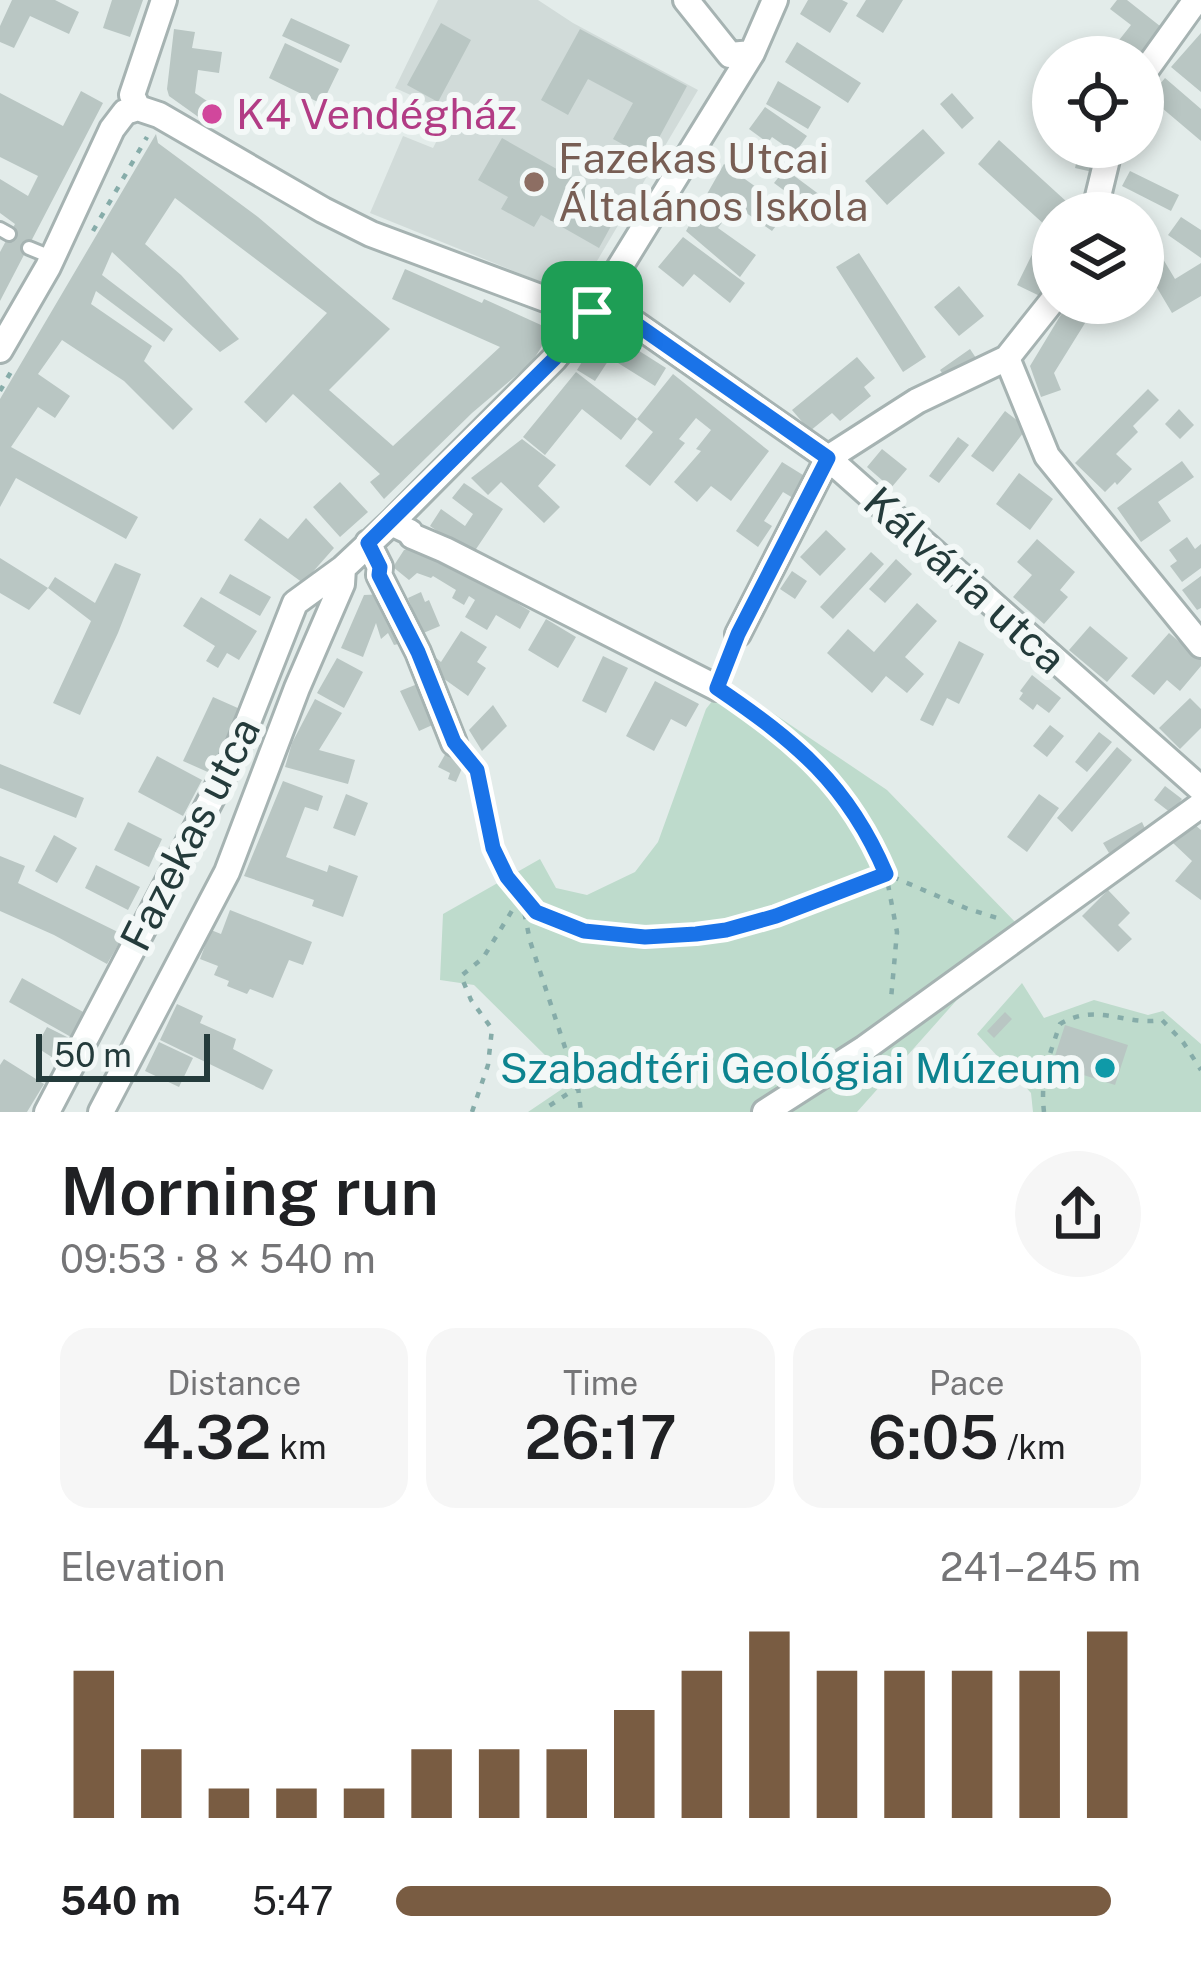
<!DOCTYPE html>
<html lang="en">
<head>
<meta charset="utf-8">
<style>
  :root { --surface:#fff; --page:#f6f6f6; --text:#202124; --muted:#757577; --accent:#795c42 }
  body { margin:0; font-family:"Public Sans",sans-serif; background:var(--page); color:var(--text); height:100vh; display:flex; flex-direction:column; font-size:45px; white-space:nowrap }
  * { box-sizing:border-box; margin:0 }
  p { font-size:39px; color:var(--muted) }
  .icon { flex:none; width:66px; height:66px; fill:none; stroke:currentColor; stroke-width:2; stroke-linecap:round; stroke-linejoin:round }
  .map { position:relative; height:1112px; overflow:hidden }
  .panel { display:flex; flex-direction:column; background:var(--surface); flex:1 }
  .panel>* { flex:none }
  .fabs { position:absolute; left:1032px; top:36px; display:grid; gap:24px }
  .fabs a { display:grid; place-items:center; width:132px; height:132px; border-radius:50%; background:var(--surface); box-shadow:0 6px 18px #0003; font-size:60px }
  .scale { position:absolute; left:36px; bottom:30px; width:174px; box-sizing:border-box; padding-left:12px; border:6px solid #243b3b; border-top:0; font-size:33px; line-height:42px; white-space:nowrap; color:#243b3b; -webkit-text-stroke:9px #f3f8f7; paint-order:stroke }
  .pin { position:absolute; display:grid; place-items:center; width:102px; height:102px; color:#fff; margin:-51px; border-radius:24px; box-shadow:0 6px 18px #0006 }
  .round { display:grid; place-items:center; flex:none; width:126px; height:126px; border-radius:63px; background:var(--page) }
  .head { display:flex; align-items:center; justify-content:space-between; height:204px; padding:0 60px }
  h1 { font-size:66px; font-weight:600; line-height:90px }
  .metrics { display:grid; grid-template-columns:repeat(3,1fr); gap:18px; height:204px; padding:12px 60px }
  .metrics div { display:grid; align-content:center; border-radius:30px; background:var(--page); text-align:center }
  .metrics b { font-size:60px; font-weight:600 }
  .metrics small { font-size:33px; font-weight:400 }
  .metrics p { font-size:33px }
  .chart { height:336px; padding:24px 60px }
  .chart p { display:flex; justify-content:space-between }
  .chart svg { width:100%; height:216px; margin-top:12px; stroke:var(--accent); stroke-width:6 }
  ul { padding:0 60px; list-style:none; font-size:39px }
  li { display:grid; grid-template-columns:192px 144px 1fr; align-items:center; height:90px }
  li i { height:30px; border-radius:15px; background:var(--accent) }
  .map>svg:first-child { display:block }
</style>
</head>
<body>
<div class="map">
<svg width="1201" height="1112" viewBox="0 0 1201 1112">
  <rect width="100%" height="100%" fill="#e3ecea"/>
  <!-- built -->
  <path fill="#d1dbd9" d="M438,0h100l35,23 125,67 -114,193 -30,-13 -8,14 -176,-71 33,-77 30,12 18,-35 -56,-25z"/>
  <!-- green -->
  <path fill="#bedbcc" d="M727,682l160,108 134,138 -164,184h-329l34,-23 3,-8 -12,-18 -79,-78 -34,-5 3,-66 97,-55 16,29 31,7 48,-23 23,-30 48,-133z
    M1022,983l22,35 50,-18 54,15 15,-4 38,33v68h-168l-2,-19 -54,-59z"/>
  <!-- building -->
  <path fill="#b9c6c3" d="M12,0h43l24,12 -10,22 -39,-18 -16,32 -14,-6v-16z
    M112,0h31l-13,37 -27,-9z
    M808,0h34l6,3 -18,30 -30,-19z
    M866,0h37l-20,33 -27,-17z
    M1117,0h10l38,30 -22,27h-10l-17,-13 15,-19 -21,-16z
    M291,18l59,27 -9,18 -59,-27z
    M441,23l30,17 -33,62 -31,-17z
    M174,29l21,3 -3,16 30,4 -3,21 -21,-3 -3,23 27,18 -11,15 -42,-30 -2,-7z
    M580,29l107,57 -39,72 -35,-19 20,-36 -45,-24 -20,36 -27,-15z
    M1201,33v59l-30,-25z
    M797,42l64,41 -13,20 -63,-41z
    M285,43l54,26 -17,35 -53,-26z
    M1165,78l36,31v32l-52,-44z
    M778,81l43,26 -13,22 -42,-25z
    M81,91l22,12 -103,198v-49l15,-28 -15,-11v-34l28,17 10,-20 -38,-19v-64l63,33z
    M952,93l22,25 -12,11 -22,-25z
    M765,107l42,29 -12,17 -23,-16 -4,6 -19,-14z
    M923,129l22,24 -58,52 -22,-24z
    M156,134l2,9 100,74 132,112 -61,61 64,56 107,-99 -108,-48 13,-30 77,34 2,-4 68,31 -20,32 -60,51 -88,86 -14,-17 10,-8 -87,-80 -27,29 -22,-21 83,-89 -152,-115 -30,46 36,31 58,64 -19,13 -108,-100 -10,23 71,54 -9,13 -68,-51 -5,13 61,42 -8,15 49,48 -20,21 -49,-49 -62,-41 -24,34 32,22 -15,22 -17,-11 -27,40 127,70 -12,22 -110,-61 -16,29v-108z
    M502,138l120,68 -23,42 -58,-33 -7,12 -33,-18 7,-12 -30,-17z
    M999,140l80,73h-26v67l-9,18 -27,-13 29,-59 -68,-62z
    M1080,147h23l-6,26 -22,-5z
    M724,164l64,46 -16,21 -37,-26 -17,23 38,27 -16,22 -54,-46z
    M785,169l35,26 -11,14 -35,-26z
    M1130,171l49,24 -8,16 -49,-25z
    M1181,217l20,13v28l-33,-23z
    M1148,234l27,45 26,-16v33l-29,17 -29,-49v-27z
    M683,237l62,46 -15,20 -36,-29 -11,13 -25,-20z
    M859,253l67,104 -23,15 -67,-105z
    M554,269l23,13 -8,13 -23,-12z
    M959,286l25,30 -25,20 -25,-29z
    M1068,303l22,12 -36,58 7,17 -20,7 -11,-31z
    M603,328l63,40 -11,18 -45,-28 -15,23 -18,-11z
    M970,349l8,12 -30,21 -8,-12z
    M857,357l18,21 -11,9 7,9 -31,25 -8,-8 -22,18 -18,-21z
    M576,372l61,47 -16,21 -39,-31 -37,46 -22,-18z
    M673,374l96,77 -38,50 -20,-15 -14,16 -23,-20 27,-31 -5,-2 15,-19 -15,-12 -17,21 6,4 -35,43 -25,-20 28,-34 -16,-13z
    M1148,389l11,11 -26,26 5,6 -22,22 16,15 -15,16 -2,-3 -10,10 -30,-29z
    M1179,409l15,16 -14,14 -15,-15z
    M1005,411l22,17 -34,44 -22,-16z
    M958,437l11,8 -30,38 -10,-7z
    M522,439l34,26 -18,21 22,21 -16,16 -43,-41 -13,13 -17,-17z
    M882,449l25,20 -16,19 -24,-21z
    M1182,461l12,16 -36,25 13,19 -30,21 -24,-34z
    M782,462l29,18 -13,21 -15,-9 -19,29 8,5 -14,21 -22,-16z
    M1019,473l34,26 -23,31 -34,-26z
    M340,482l28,30 -28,25 -27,-30z
    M464,483l39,26 -31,46 -42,-29 11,-17 24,17 8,-12 -21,-16z
    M260,518l28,21 18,-21 28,30 -31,35 -59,-43z
    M826,530l20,19 -26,27 -20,-19z
    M1187,537l8,12 6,-5v24l-19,14 -12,-16 7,-5 -8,-11z
    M1037,539l38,33 -15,18 8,7 -24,27 -31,-27 19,-22 -15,-13z
    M413,547l30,12 87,52 -10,18 -24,-14 -9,15 -22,-13 10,-17 -6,-4 -5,9 -12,-7 4,-8 -23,-14 -2,2 -14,-5 -8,7 -16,-13 11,-17z
    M871,552l13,12 -51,55 -13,-12z
    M0,558l48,30 7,-11 40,26 20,-40 26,11 -23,59 -38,82 -27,-12 38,-82 -43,-33 -19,22 -29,-17z
    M896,559l16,15 -27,29 -16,-14z
    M792,571l15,10 -12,18 -15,-10z
    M230,574l41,23 -11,19 -41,-23z
    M1201,576v32l-4,2 -15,-20z
    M421,592l4,10 4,-2 11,26 -19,8 -12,-25 3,-1 -4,-10z
    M386,594l21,48 -13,3 -6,-12 -7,6 -5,-16 -13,34 -22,-9 23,-53z
    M201,597l56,34 -18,29 -12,-7 -9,15 -12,-7 9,-15 -32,-20z
    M917,603l20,18 -32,36 19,17 -17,19 -21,-17 -14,17 -45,-40 21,-24 26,23z
    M546,619l30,18 -18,31 -30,-18z
    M1090,626l38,32 -21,24 -38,-32z
    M461,631l26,16 -10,15 9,6 -18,28 -42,-30 9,-9 6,5z
    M1169,633l32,27v6l-21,25 -13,-11 -13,15 -23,-19z
    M959,641l25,13 -25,50 -12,-6 -14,28 -13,-6z
    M603,656l25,12 -22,45 -24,-12z
    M337,658l26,14 -19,36 -27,-15z
    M1032,675l29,23 -12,15 -12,-9 -4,6 -14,-11 4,-6 -3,-2z
    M655,681l44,23 -13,23 -15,-8 -17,32 -28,-15z
    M420,683l19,39 -20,9 -19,-40z
    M213,697l27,12 -30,64 -27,-12z
    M1190,698l11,11v19l-21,21 -21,-21z
    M315,699l27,14 -23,37 36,10 -7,24 -63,-17 7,-24z
    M493,705l14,21 -25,25 -13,-21z
    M1050,725l14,11 -17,21 -14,-11z
    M1099,732l13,10 -25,30 -12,-10z
    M1117,747l15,13 -60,72 -15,-14z
    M447,751l11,7 -3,4 8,4 -7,16 -8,-3 2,-6 -12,-6z
    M157,756l45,24 -19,36 -45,-24z
    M0,764l84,34 -8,20 -76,-30z
    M283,781l40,15 -5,15 -13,-4 -19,50 41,15 2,-7 29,11 -15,41 -31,-11 2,-6 -70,-24z
    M1165,786l17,13 -11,14 -17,-13z
    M346,794l22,9 -13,33 -22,-8z
    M1039,794l20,14 -32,44 -20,-15z
    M128,822l34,17 -13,28 -35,-17z
    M1142,822l5,11 -38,20 -6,-10z
    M1195,825l6,5v70l-26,-19 17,-20 -19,-18z
    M54,835l23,13 -20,35 -22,-12z
    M0,856l25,10 -7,17 106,52 -17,29 -53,-29 -54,-24z
    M96,865l44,22 -12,23 -43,-22z
    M1108,890l22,23 -12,12 14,14 -14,13 -36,-36z
    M230,910l82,32 -9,23 -14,-5 -16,38 -23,-9 -3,5 -20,-8 2,-5 -15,-6 4,-9 -18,-7 11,-29 10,4z
    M22,978l63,35 -14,24 -62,-35z
    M177,1004l26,12 -3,7 36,16 -3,10 40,21 -10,20 -103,-50z
    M1005,1012l7,7 -18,19 -7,-7z
    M1065,1025l63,20 -13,40 -63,-20z
    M47,1027l24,12 -13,22 -22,-14z
    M159,1042l34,16 -14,29 -34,-16z
    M4,1059l40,25 -17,28h-27v-47z"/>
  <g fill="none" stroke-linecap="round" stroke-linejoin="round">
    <defs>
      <path id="lane" d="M0,229l9,5
        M29,248l22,9"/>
      <path id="street" d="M686,0l44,55 22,-2
        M1143,74l53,-74
        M138,108l21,7 164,95 48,24 185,69 80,21 192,134 373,331
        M138,108l-6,-13 32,-95
        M1094,213l16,-66
        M0,350l48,-83 64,-138 13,-17 13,-4
        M1007,358l40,98 154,189
        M391,523l19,9 2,4 33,14 272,138
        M368,543l12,24 -1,8 39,77 36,91
        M738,634l90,-176 89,-57 90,-43 46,-58
        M47,1112l190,-362 58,-147 48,-35 48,-45 163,-164 38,-47 160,-259 23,-53
        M101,1112l126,-240 70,-184 45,-104 1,-16
        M765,1112l100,-64 336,-243"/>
    </defs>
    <!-- lane casing -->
    <use href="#lane" stroke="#a6b3b2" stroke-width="18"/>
    <!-- street casing -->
    <use href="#street" stroke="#a6b3b2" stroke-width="30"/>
    <!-- path -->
    <path stroke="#86aca9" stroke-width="4.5" stroke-dasharray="6 9" stroke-linecap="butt" d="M93,231l54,-94
      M0,391l12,-21
      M736,701c69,48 117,94 150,173l82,35 36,11
      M469,761l8,9 16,78 14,29 14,19 9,45 48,146 -29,19 1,6
      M578,1087l3,25
      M472,1112l16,-47 4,-36 -21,-29 -10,-24 22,-18 38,-62c45,50 144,47 205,34 34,-8 65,-22 98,-34 21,-8 42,-14 62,-22l11,58 -6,67
      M1044,1112c-4,-35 5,-55 16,-88 37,-22 64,2 102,-4l21,22 18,28"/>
    <!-- lane -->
    <use href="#lane" stroke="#fff" stroke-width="12"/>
    <!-- street -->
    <use href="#street" stroke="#fff" stroke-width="24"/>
  </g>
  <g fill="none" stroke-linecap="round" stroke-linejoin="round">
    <defs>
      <path id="route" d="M592,312l44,12 192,134 -90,176 -21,54c78,53 131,96 169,186l-110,42 -50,14 -30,4 -51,3 -61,-6 -48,-19 -29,-35 -14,-29 -16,-78 -23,-28 -36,-90 -39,-77 1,-8 -12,-24 186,-184z"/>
    </defs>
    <!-- route casing -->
    <use href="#route" stroke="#fff" stroke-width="24"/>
    <!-- route -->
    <use href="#route" stroke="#1a73e8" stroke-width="15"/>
  </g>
  <!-- markers -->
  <circle fill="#d1479c" stroke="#f3f8f7" stroke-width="4.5" cx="212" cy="114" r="12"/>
  <circle fill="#8d6e63" stroke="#f3f8f7" stroke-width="4.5" cx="534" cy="182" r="12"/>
  <circle fill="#0f9aa8" stroke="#f3f8f7" stroke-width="4.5" cx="1105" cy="1068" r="12"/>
  <g text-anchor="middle" stroke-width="12" stroke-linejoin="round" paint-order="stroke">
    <!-- hotel labels -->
    <g font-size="42" fill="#b23c85" stroke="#f3f8f7" text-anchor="start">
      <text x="236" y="129">K4 Vendégház</text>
    </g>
    <!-- education labels -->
    <g font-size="42" fill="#785e54" stroke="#f3f8f7" text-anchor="start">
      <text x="558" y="173">Fazekas Utcai<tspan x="558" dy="48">Általános Iskola</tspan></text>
    </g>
    <!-- street labels -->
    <g font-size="42" fill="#243b3b" stroke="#f3f8f7">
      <text transform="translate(965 580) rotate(42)" y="15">Kálvária utca</text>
      <text transform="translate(190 834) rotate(-63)" y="15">Fazekas utca</text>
    </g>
    <!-- culture labels -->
    <g font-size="42" fill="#0d838f" stroke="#f3f8f7" text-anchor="end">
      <text x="1081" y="1083">Szabadtéri Geológiai Múzeum</text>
    </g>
  </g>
</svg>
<div class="fabs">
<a><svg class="icon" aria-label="locate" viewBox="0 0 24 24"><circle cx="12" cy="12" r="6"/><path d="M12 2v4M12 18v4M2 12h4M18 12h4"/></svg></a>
<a><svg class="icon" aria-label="layers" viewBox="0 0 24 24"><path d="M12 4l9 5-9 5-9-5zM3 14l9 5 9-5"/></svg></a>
</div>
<div class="scale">50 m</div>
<div class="pin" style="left:592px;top:312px;background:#1e9e55"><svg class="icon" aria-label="arrive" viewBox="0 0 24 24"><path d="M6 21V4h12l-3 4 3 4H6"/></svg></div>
</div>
<section class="panel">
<div class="head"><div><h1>Morning run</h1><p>09:53 · 8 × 540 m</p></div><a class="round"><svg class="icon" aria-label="share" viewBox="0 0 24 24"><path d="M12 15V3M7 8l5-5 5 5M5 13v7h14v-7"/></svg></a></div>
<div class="metrics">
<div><p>Distance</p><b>4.32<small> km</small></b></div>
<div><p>Time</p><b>26:17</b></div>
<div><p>Pace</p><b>6:05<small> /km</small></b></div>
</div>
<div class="chart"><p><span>Elevation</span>241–245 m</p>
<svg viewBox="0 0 160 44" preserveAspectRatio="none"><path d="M5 44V14M15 44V30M25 44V38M35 44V38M45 44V38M55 44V30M65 44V30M75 44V30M85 44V22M95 44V14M105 44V6M115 44V14M125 44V14M135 44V14M145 44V14M155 44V6"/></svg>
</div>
<ul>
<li><b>540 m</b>5:47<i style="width:96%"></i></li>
</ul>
</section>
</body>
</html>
